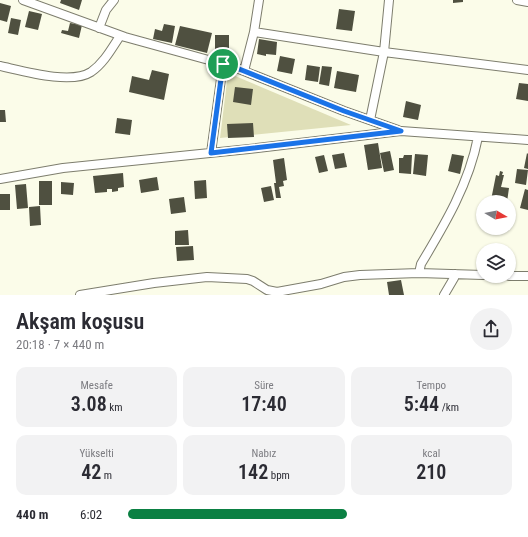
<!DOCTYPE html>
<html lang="tr">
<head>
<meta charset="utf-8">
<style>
  :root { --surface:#fff; --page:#f2f2f3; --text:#2b2b33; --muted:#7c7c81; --accent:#0b8043 }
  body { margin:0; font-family:"Roboto Condensed",sans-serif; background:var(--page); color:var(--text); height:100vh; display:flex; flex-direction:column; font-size:15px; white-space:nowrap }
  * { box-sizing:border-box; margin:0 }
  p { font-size:13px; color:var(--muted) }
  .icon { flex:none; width:22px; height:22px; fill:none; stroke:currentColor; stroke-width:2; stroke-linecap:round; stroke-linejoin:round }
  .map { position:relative; height:295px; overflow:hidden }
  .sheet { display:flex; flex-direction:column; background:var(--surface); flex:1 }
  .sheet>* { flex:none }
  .needle { width:26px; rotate:100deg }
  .fabs { position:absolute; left:476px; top:195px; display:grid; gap:8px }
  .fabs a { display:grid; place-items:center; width:40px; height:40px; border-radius:50%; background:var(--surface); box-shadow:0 1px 3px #0004; font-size:20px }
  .pin { position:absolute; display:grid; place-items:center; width:34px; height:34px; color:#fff; margin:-17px; border:2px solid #fff; border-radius:50%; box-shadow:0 1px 4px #0007 }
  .round { display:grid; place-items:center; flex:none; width:42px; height:42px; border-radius:21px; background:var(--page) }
  .head { display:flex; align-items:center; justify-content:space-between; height:68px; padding:0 16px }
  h1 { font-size:22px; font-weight:600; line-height:30px }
  .stats { display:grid; grid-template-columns:repeat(3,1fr); gap:6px; height:68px; padding:4px 16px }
  .stats div { display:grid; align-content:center; border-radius:10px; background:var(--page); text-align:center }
  .stats b { font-size:20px; font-weight:600 }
  .stats small { font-size:11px; font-weight:400 }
  .stats p { font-size:11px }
  ul { padding:0 16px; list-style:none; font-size:13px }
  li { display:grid; grid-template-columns:64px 48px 1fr; align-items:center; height:30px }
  li i { height:10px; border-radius:5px; background:var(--accent) }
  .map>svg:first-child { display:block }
</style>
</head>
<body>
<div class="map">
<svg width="528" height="295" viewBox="0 0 528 295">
  <rect width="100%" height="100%" fill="#fbfce9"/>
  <!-- green -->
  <path fill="#dfdfb8" d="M228,73l123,52 -131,13z"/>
  <!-- building -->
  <path fill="#4f5040" d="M61,0h21l-3,10 -19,-7z
    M453,0h10v2l-10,1z
    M0,3l11,3 -4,16 -7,-2z
    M339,9l16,2 -3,20 -16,-2z
    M29,11l13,3 -4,16 -13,-3z
    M11,18l10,2 -3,15 -10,-2z
    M70,23l12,2 -3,13 -18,-5 1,-3 6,1z
    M164,24l11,2 -3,17 -19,-4 2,-10 7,2z
    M180,26l32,7 -5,20 -32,-8z
    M215,35h14v14h-14z
    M259,39l18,3 -1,13 -10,-1v2l-9,-2z
    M280,56l15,3 -3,15 -15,-3z
    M307,65l13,2 -2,15 -13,-2z
    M322,66l10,1 -3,19 -10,-2z
    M152,70l17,4 -5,26 -35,-8 3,-16 17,4z
    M337,71l22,4 -3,17 -22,-4z
    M519,83l9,1v17l-12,-2z
    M235,87l18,2 -2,16 -18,-3z
    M406,101l15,4 -3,15 -15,-3z
    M0,110h5l1,12h-6z
    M117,118l15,2 -2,15 -15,-2z
    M253,123l1,14 -26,1 -1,-14z
    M378,143l4,25 -14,2 -4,-25z
    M390,151l4,19 -10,2 -4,-19z
    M344,153l3,14 -12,2 -3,-14z
    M527,153l1,1v15l-4,-1z
    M415,154l13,1 -2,21 -13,-2z
    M452,154l12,2 -4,18 -12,-3z
    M324,155l4,16 -9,2 -4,-16z
    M404,155h8l-1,19 -12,-1v-15h4z
    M284,158l3,22 -4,1 1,5 -5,1 2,11h-5l-2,-15h2l-3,-23z
    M517,169l11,1 -2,15 -11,-2z
    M500,171l3,1 -1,3h2l-3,12 8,1 -2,14h-7l-9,-2 5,-25 3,1z
    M123,173l1,14 -6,1v3l-6,1v-3h-5v3l-12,1 -2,-17z
    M157,177l2,13 -18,3 -2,-13z
    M206,180l1,18 -12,1 -1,-18z
    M39,181h13v24h-13z
    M61,182l13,1 -1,12 -12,-1z
    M26,184l2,24 -11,1 -2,-24z
    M271,186l3,14 -10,2 -3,-14z
    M525,189l3,1v20l-8,-2z
    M0,194h10v16h-10z
    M184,197l2,15 -15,2 -2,-15z
    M40,206l1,19 -11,1 -1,-19z
    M188,230l1,15h-14v-14z
    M193,246l1,14 -17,1 -1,-14z
    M401,280l3,15h-15l-2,-13z"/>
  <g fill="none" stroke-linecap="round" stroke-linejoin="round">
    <defs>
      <path id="minor" d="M23,0l102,37 109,30 110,44 54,19
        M517,0l11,2
        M99,28l7,-18 8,-10
        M254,32l130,20 144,18
        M0,66c23,5 71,19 91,6 13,-9 21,-24 29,-36
        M244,71l10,-39 5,-32
        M370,120l14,-68 5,-52
        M211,153l12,-89
        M0,179l63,-11 186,-19 152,-18 127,9
        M419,273l2,-9c24,-40 48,-80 57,-127
        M509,276h19
        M80,295l74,-12 53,-6 40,2 6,2 14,9 10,2 44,-8 23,-7 16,-2 59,-2 64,2
        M444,295l10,-17 1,-4"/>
    </defs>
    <!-- minor casing -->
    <use href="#minor" stroke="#7d7d6d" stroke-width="10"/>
    <!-- minor -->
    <use href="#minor" stroke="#fff" stroke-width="8"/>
  </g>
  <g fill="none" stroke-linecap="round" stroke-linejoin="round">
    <defs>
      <path id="route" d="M223,64l11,3 110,44 57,20 -190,22z"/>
    </defs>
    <!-- route casing -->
    <use href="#route" stroke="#fff" stroke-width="8"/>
    <!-- route -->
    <use href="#route" stroke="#1a73e8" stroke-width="5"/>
  </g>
</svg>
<div class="fabs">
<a><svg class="needle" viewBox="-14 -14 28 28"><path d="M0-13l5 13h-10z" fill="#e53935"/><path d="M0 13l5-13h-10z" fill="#7c7c81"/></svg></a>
<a><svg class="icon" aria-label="layers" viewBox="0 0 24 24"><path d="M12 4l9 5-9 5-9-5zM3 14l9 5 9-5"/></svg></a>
</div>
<div class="pin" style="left:223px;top:64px;background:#1e9e55"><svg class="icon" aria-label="arrive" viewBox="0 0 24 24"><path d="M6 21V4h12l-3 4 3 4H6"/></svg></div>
</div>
<section class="sheet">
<div class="head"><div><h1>Akşam koşusu</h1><p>20:18 · 7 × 440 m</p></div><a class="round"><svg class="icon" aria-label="share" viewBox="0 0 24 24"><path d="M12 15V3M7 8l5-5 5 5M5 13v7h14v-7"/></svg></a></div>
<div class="stats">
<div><p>Mesafe</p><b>3.08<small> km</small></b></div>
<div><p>Süre</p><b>17:40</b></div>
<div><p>Tempo</p><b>5:44<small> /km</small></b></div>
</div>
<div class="stats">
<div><p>Yükselti</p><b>42<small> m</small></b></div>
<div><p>Nabız</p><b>142<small> bpm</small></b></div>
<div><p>kcal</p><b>210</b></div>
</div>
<ul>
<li><b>440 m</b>6:02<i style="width:57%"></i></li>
</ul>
</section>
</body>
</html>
